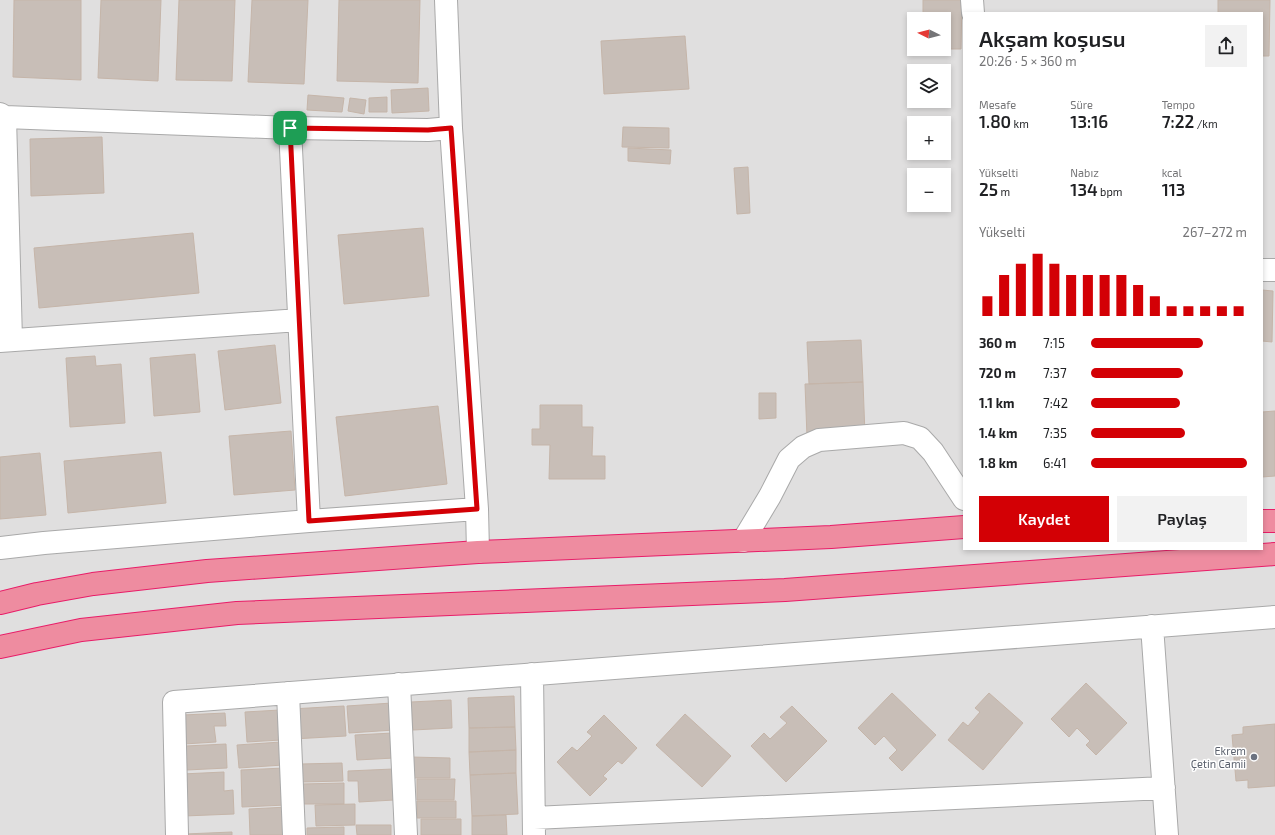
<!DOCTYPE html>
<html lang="tr">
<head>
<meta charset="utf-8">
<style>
  :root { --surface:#fff; --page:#f2f2f2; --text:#202124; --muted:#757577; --accent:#d30005 }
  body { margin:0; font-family:"Exo 2",sans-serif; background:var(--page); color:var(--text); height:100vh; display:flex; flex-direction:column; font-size:15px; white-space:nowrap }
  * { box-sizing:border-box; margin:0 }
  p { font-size:13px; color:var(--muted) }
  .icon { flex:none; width:22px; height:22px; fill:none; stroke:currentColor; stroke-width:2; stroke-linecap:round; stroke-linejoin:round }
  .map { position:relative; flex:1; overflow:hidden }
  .side { position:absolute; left:963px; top:12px; width:300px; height:538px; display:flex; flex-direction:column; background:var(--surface); border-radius:0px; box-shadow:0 2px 6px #0003 }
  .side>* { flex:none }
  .needle { width:26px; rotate:276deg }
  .buttons { position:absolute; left:907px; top:12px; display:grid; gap:8px }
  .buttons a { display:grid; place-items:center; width:44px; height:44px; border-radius:0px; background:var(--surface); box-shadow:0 2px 6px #0003; font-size:20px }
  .pin { position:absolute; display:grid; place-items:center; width:34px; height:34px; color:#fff; margin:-17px; border-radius:8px; box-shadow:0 2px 6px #0006 }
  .round { display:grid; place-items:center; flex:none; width:42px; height:42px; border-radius:0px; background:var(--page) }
  .summary { display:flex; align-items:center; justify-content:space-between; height:68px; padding:0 16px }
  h1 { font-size:22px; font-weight:600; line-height:30px }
  .figures { display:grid; grid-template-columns:repeat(3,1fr); gap:6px; height:68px; padding:4px 16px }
  .figures div { display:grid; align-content:center }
  .figures b { font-size:17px; font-weight:600 }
  .figures small { font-size:11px; font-weight:400 }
  .figures p { font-size:11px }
  .chart { height:112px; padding:8px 16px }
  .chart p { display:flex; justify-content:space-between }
  .chart svg { width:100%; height:72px; margin-top:4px; stroke:var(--accent); stroke-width:6 }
  .button { display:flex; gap:8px; margin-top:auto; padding:8px 16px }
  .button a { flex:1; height:46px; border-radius:0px; background:var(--accent); color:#fff; font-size:16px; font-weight:600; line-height:46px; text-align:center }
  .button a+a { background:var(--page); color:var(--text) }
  ul { padding:0 16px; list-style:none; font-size:13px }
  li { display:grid; grid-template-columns:64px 48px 1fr; align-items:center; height:30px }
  li i { height:10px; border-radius:5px; background:var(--accent) }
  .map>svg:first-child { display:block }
</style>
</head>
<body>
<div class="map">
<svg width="1275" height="835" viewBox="0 0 1275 835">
  <rect width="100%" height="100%" fill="#f2efe8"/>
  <!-- residential -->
  <path fill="#e0dfdf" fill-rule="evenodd" d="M0,0h1275v835h-1275zM964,13h298v536h-298zM914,19h30v30h-30zM914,71h30v30h-30zM914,123h30v30h-30zM914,175h30v30h-30z"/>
  <!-- building -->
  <path fill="#c8beb7" stroke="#c5b5a9" d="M14,0h67v80l-68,-3z
    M101,0h60l-3,81 -60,-3z
    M179,0h56l-3,81 -56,-1z
    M252,0h56l-4,84 -56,-2z
    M339,0h81l-2,83 -81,-2z
    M923,0h39l-1,49h-17v-30h-21z
    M1218,0h52l-1,56h-7v-43h-44z
    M685,36l4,53 -85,5 -3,-53z
    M428,88l1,23 -37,2 -1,-23z
    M308,95l36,3 -2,14 -35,-2z
    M387,97v15h-18v-14z
    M350,98l16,2 -2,14 -16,-3z
    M623,127l46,1v20l-47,-1z
    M102,137l2,56 -73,3 -1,-57z
    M628,148l43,2 -1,14 -42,-3z
    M748,167l2,46 -13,1 -3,-46z
    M423,228l6,68 -85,8 -6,-69z
    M193,233l6,60 -160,15 -5,-60z
    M1262,290l11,1 -1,51 -10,-1z
    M861,340l2,42 -54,2 -2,-42z
    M275,345l6,58 -56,7 -7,-59z
    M195,354l5,58 -46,4 -4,-58z
    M95,356l1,10 25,-2 4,59 -55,4 -4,-69z
    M863,382l2,53 -58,2 -2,-53z
    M759,393h17v25l-17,1z
    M540,405h42v22h11l-1,29h13v23h-56l1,-34h-18v-16h8z
    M438,406l9,78 -102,12 -9,-79z
    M1275,411v65l-13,1v-65z
    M291,431l4,59 -61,5 -5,-59z
    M161,452l5,51 -98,10 -4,-52z
    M40,453l6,62 -46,4v-62z
    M1086,683l41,40 -31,32 -10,-10 4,-4 -13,-13 -8,9 -18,-18z
    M892,693l44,42 -34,36 -13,-13 8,-8 -13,-14 -9,9 -17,-17z
    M989,693l34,30 -40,47 -35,-30 15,-18 5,4 12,-14 -5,-4z
    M514,696l1,31 -46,1 -1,-30z
    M451,700l1,28 -39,2 -2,-28z
    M392,703l2,27 -45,3 -2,-27z
    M344,706l2,30 -53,3 -2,-30z
    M792,706l35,35 -41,41 -35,-36 13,-13 6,6 17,-16 -7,-6z
    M280,710l1,30 -34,2 -2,-30z
    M225,713l1,13h-12l2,16 -32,2 -1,-29z
    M685,714l46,42 -29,31 -46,-42z
    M604,715l33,33 -15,16 -4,-3 -15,15 4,3 -17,17 -33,-34 15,-15 5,4 15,-15 -5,-4z
    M1275,724v62l-27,2v-8l-12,1 -4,-46 11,-1v-7z
    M515,727l1,23 -47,2v-24z
    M393,733l1,25 -37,2 -2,-25z
    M281,742l2,23 -44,3 -2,-23z
    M226,744l1,24 -40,2 -1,-24z
    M516,750v23l-46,2 -1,-23z
    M411,757l39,1v20h-39z
    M342,763l1,18 -42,1v-18z
    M284,768l2,37 -44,2 -1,-37z
    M393,769l1,31 -35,2 -1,-21h-10v-10z
    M224,772v19l9,-1 1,24 -50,2 -2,-42z
    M516,773l2,41 -46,2 -2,-41z
    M417,779h38l-1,21h-37z
    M344,783v21h-42v-20z
    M417,801h39v17h-39z
    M355,804v21l-39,1 -1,-21z
    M288,807l2,28h-40l-1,-26z
    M506,815l1,20h-35v-19z
    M421,819h40v16h-40z
    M356,825h35v10h-34z
    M344,827v8h-37v-7z
    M232,832v3h-47v-1z"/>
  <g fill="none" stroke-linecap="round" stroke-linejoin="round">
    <defs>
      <path id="minor" d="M446,0l5,128 26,381 1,43
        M972,0l1,13
        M0,114l5,3 285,11 138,2 23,-2
        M5,117l6,223
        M290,128l19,393
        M1262,270h13
        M0,341l299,-21
        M743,541l27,-45 19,-37 14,-12 16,-7 85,-7 16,5 13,14 31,47
        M0,548l44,-5 265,-22 168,-12
        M1152,626l15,209
        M532,674l2,161
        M399,684l7,151
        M288,693l6,142
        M534,818l630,-30
        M177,835l-3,-133 1101,-85"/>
      <path id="highway" d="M1262,521h13
        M0,603l37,-9 56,-10 114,-13 271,-19 353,-15 133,-10
        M0,647l81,-17 156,-17 548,-23 490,-36"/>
    </defs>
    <!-- minor casing -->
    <use href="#minor" stroke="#a9a9a9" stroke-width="24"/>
    <!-- highway casing -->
    <use href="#highway" stroke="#e81d68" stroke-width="24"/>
    <!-- minor -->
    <use href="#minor" stroke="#fff" stroke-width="22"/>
    <!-- highway -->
    <use href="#highway" stroke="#ee8ca0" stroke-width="22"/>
  </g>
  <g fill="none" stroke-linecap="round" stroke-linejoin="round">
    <defs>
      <path id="route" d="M290,128l138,2 23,-2 26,381 -168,12z"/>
    </defs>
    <!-- route casing -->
    <use href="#route" stroke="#fff" stroke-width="8"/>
    <!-- route -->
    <use href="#route" stroke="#d30005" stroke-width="5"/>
  </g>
  <!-- markers -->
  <circle fill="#6b7280" stroke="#fff" stroke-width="1.5" cx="1254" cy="757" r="4"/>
  <g text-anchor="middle" stroke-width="3" stroke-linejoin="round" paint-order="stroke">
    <!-- worship labels -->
    <g font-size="11" fill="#5b616d" stroke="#fff" text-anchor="end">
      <text x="1246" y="755">Ekrem<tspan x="1246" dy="13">Çetin Camii</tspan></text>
    </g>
  </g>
</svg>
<div class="buttons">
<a><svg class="needle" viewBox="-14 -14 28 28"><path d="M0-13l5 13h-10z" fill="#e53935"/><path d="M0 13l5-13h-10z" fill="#757577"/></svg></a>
<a><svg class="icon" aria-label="layers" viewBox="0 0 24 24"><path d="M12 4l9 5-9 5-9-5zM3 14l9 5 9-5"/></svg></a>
<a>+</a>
<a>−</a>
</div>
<div class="pin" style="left:290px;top:128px;background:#1e9e55"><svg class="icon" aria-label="arrive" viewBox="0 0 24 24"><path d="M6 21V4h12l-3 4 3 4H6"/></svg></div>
<section class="side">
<div class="summary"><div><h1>Akşam koşusu</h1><p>20:26 · 5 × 360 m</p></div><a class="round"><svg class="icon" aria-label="share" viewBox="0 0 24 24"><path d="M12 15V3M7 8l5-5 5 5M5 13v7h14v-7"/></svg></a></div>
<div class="figures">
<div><p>Mesafe</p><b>1.80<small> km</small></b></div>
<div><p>Süre</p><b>13:16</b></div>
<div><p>Tempo</p><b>7:22<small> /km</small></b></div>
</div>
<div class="figures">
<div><p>Yükselti</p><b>25<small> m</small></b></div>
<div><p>Nabız</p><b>134<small> bpm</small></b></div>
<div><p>kcal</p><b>113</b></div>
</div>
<div class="chart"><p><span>Yükselti</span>267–272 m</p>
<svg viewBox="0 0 160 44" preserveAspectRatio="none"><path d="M5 44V32M15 44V19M25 44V12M35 44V6M45 44V12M55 44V19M65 44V19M75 44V19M85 44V19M95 44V25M105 44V32M115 44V38M125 44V38M135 44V38M145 44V38M155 44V38"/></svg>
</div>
<ul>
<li><b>360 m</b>7:15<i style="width:72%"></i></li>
<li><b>720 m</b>7:37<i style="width:59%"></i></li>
<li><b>1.1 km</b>7:42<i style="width:57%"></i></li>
<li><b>1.4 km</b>7:35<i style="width:60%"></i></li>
<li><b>1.8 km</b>6:41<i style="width:100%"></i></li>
</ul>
<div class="button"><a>Kaydet</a><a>Paylaş</a></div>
</section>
</div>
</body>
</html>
